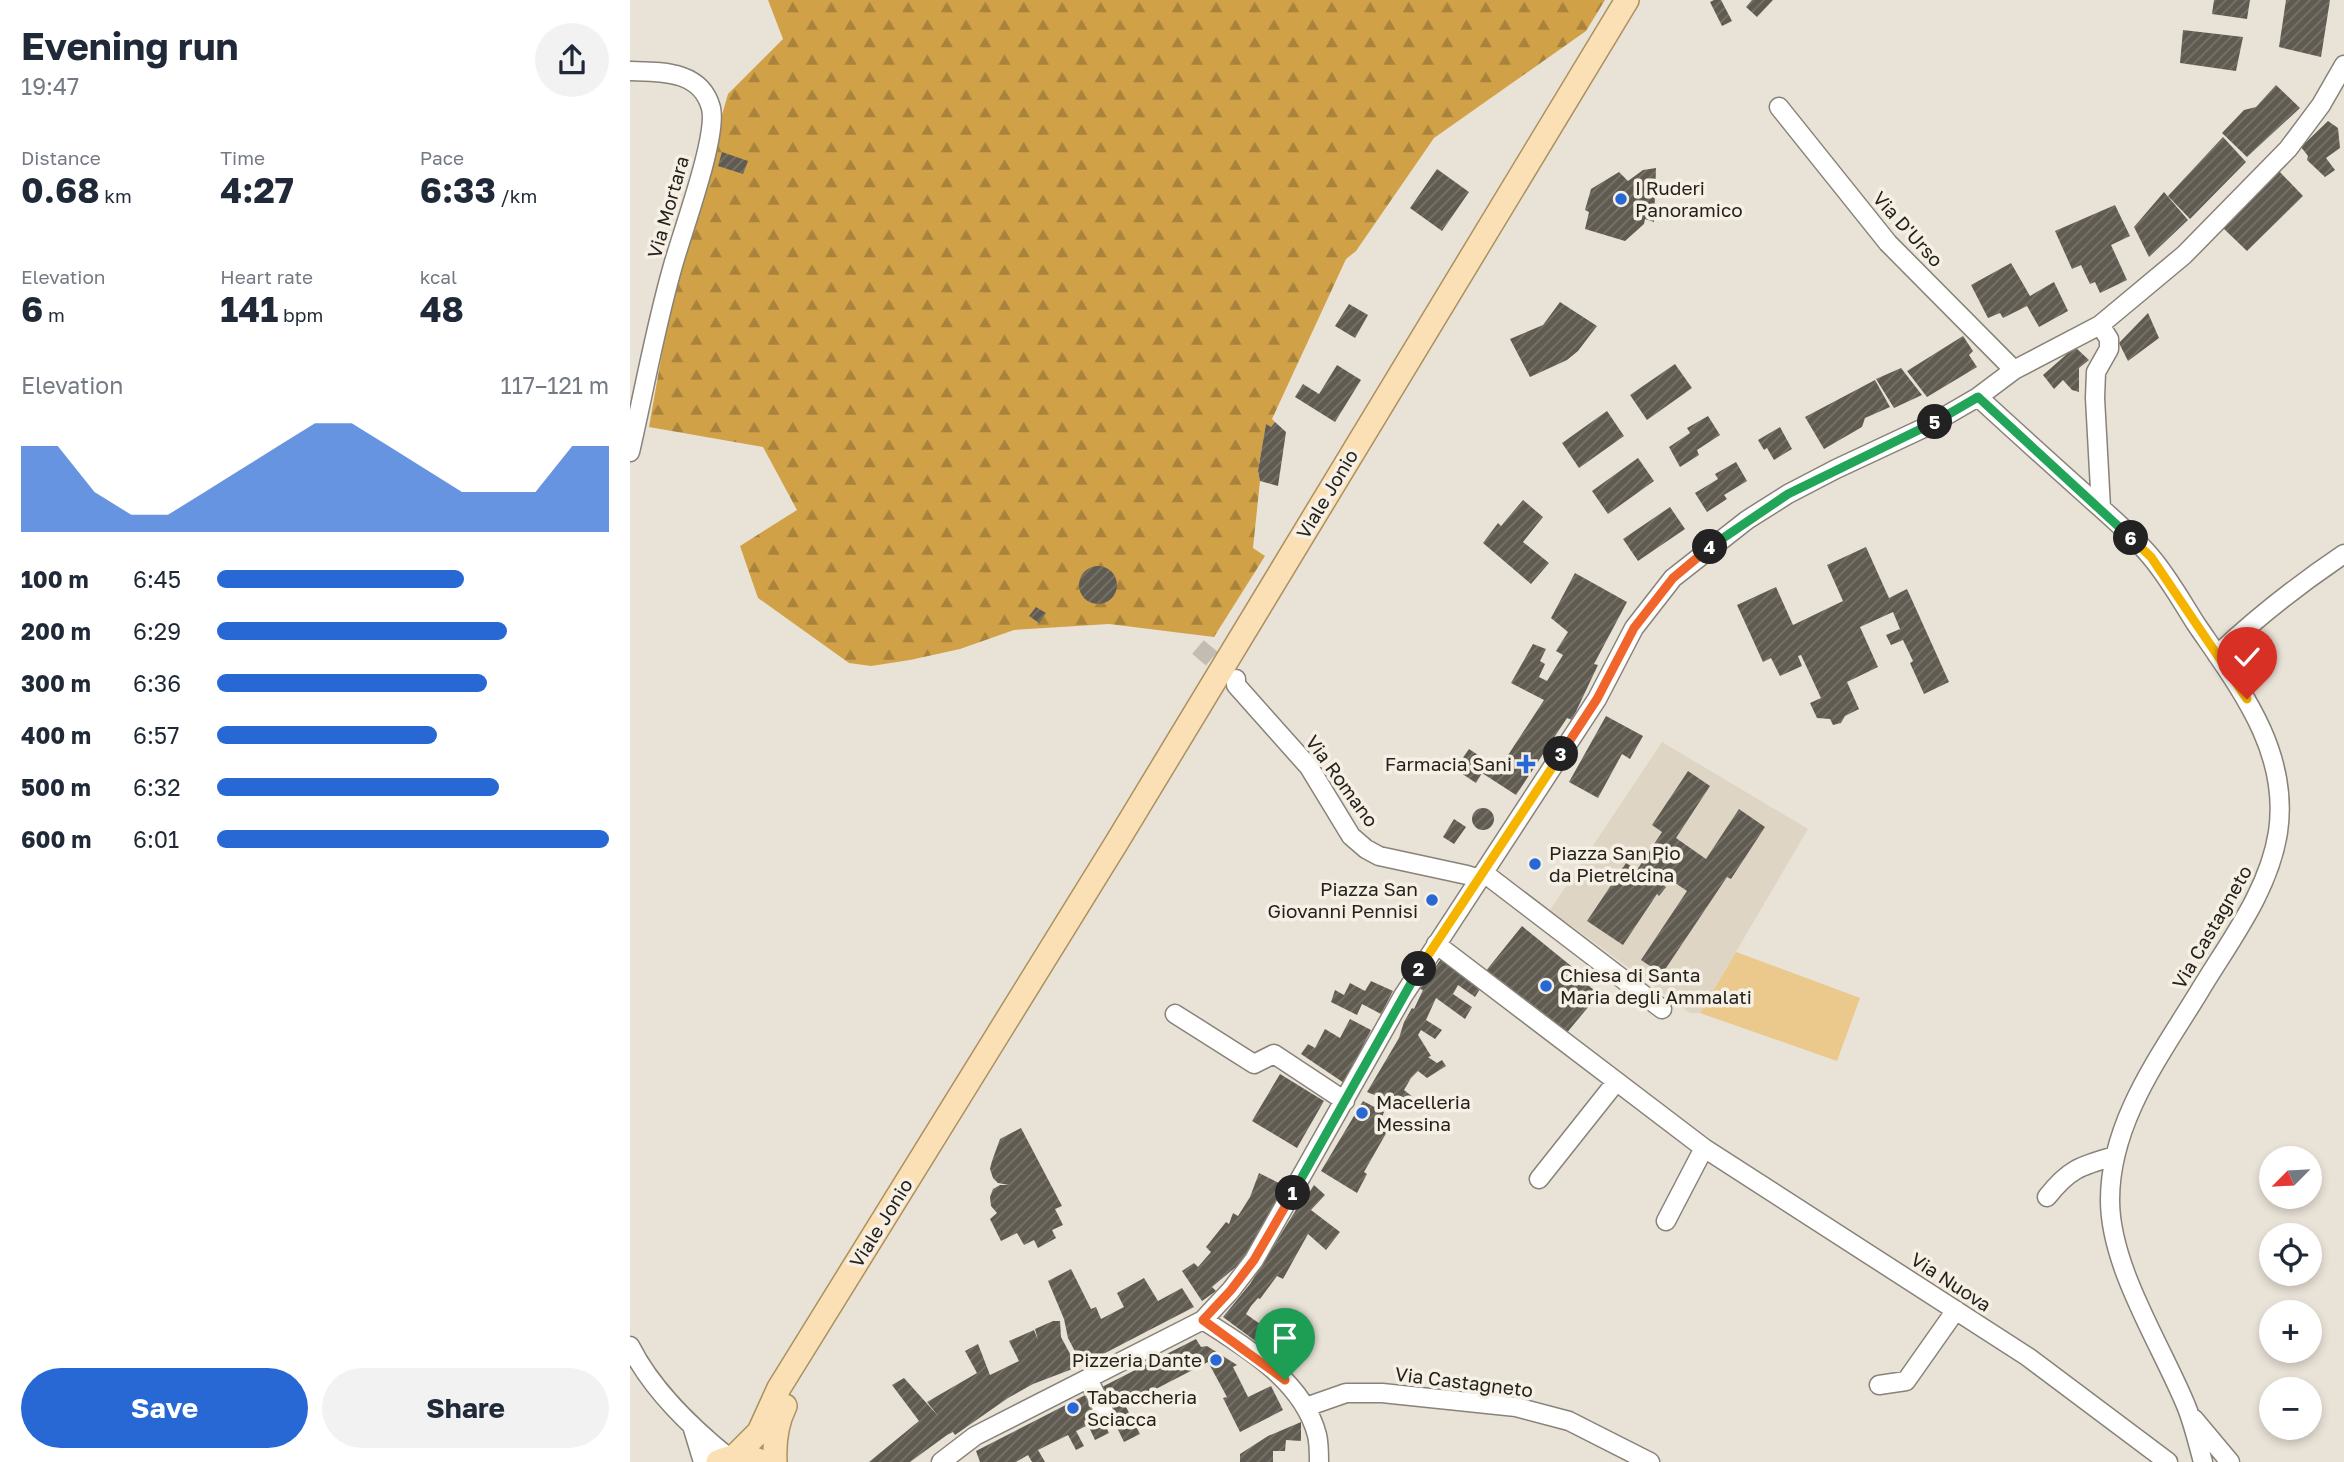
<!DOCTYPE html>
<html lang="en">
<head>
<meta charset="utf-8">
<style>
  :root { --surface:#fff; --page:#f2f2f3; --text:#1f2937; --muted:#747a83; --accent:#2768d5 }
  body { margin:0; font-family:"Golos Text",sans-serif; background:var(--page); color:var(--text); height:100vh; display:flex; flex-direction:column; font-size:26px; white-space:nowrap }
  * { box-sizing:border-box; margin:0 }
  p { font-size:23px; color:var(--muted) }
  .icon { flex:none; width:38px; height:38px; fill:none; stroke:currentColor; stroke-width:2; stroke-linecap:round; stroke-linejoin:round }
  .map { position:relative; flex:1; overflow:hidden }
  .details { display:flex; flex-direction:column; background:var(--surface); width:630px }
  .details>* { flex:none }
  .needle { width:46px; rotate:246deg }
  .controls { position:absolute; left:1629px; top:1146px; display:grid; gap:14px }
  .controls a { display:grid; place-items:center; width:63px; height:63px; border-radius:50%; background:var(--surface); box-shadow:0 4px 10px #0003; font-size:35px }
  .pin { position:absolute; display:grid; place-items:center; width:60px; height:60px; color:#fff; margin:-72px -30px; border-radius:50% 50% 50% 0; rotate:-45deg; box-shadow:0 0 7px #0007 }
  .pin .icon { rotate:45deg }
  .km { position:absolute; width:35px; height:35px; margin:-18px; border-radius:50%; background:#222; color:#fff; font-size:19px; line-height:35px; text-align:center }
  .round { display:grid; place-items:center; flex:none; width:74px; height:74px; border-radius:37px; background:var(--page) }
  .head { display:flex; align-items:center; justify-content:space-between; height:119px; padding:0 21px }
  h1 { font-size:38px; font-weight:700; line-height:52px }
  .figures { display:grid; grid-template-columns:repeat(3,1fr); gap:10px; height:119px; padding:7px 21px }
  .figures div { display:grid; align-content:center }
  .figures b { font-size:35px; font-weight:700 }
  .figures small { font-size:19px; font-weight:400 }
  .figures p { font-size:19px }
  .chart { height:196px; padding:14px 21px }
  .chart p { display:flex; justify-content:space-between }
  .chart svg { width:100%; height:126px; margin-top:7px; fill:var(--accent); opacity:.7 }
  .cta { display:flex; gap:14px; margin-top:auto; padding:14px 21px }
  .cta a { flex:1; height:80px; border-radius:42px; background:var(--accent); color:#fff; font-size:28px; font-weight:700; line-height:80px; text-align:center }
  .cta a+a { background:var(--page); color:var(--text) }
  ul { padding:0 21px; list-style:none; font-size:23px }
  li { display:grid; grid-template-columns:112px 84px 1fr; align-items:center; height:52px }
  li i { height:18px; border-radius:9px; background:var(--accent) }
  main { display:flex; flex:1; min-height:0 }
  .map>svg:first-child { display:block }
</style>
</head>
<body>
<main>
<section class="details">
<div class="head"><div><h1>Evening run</h1><p>19:47</p></div><a class="round"><svg class="icon" aria-label="share" viewBox="0 0 24 24"><path d="M12 15V3M7 8l5-5 5 5M5 13v7h14v-7"/></svg></a></div>
<div class="figures">
<div><p>Distance</p><b>0.68<small> km</small></b></div>
<div><p>Time</p><b>4:27</b></div>
<div><p>Pace</p><b>6:33<small> /km</small></b></div>
</div>
<div class="figures">
<div><p>Elevation</p><b>6<small> m</small></b></div>
<div><p>Heart rate</p><b>141<small> bpm</small></b></div>
<div><p>kcal</p><b>48</b></div>
</div>
<div class="chart"><p><span>Elevation</span>117–121 m</p>
<svg viewBox="0 0 160 44" preserveAspectRatio="none"><path d="M0 44V14L10 14L20 30L30 38L40 38L50 30L60 22L70 14L80 6L90 6L100 14L110 22L120 30L130 30L140 30L150 14L160 14V44z"/></svg>
</div>
<ul>
<li><b>100 m</b>6:45<i style="width:63%"></i></li>
<li><b>200 m</b>6:29<i style="width:74%"></i></li>
<li><b>300 m</b>6:36<i style="width:69%"></i></li>
<li><b>400 m</b>6:57<i style="width:56%"></i></li>
<li><b>500 m</b>6:32<i style="width:72%"></i></li>
<li><b>600 m</b>6:01<i style="width:100%"></i></li>
</ul>
<div class="cta"><a>Save</a><a>Share</a></div>
</section>
<div class="map">
<svg width="1714" height="1462" viewBox="0 0 1714 1462">
  <defs>
    <pattern id="forest-firs" width="22" height="20" patternUnits="userSpaceOnUse" patternTransform="scale(1.75)"><rect width="22" height="20" fill="#d1a147"/><path d="M5 1l3.5 6h-7zM16 11l3.5 6h-7z" fill="#a9833b"/></pattern>
    <pattern id="building-hatch" width="6" height="6" patternUnits="userSpaceOnUse" patternTransform="scale(1.75)"><rect width="6" height="6" fill="#605b51"/><path d="M-1 1l2-2M0 6l6-6M5 7l2-2" fill="none" stroke="#77746c"/></pattern>
  </defs>
  <rect width="100%" height="100%" fill="#e9e2d7"/>
  <!-- built -->
  <path fill="#dfd5c4" d="M1032,742l146,87 -108,184h-10l-140,-103z"/>
  <!-- forest -->
  <path fill="url(#forest-firs)" d="M138,0h837l-19,31 -152,107 -78,113 -10,8 -74,160 3,3 -4,5 -5,-2 -8,46 2,10 -7,67 12,8 -51,81 -105,-13 -95,6 -54,19 -50,11 -39,6 -22,-3 -91,-65 -18,-52 57,-36 -34,-63 -114,-20 27,-154 52,-179 55,-55z"/>
  <!-- pitch -->
  <path fill="#ebc88b" d="M1106,952l124,46 -23,63 -137,-48z"/>
  <!-- building -->
  <path fill="url(#building-hatch)" d="M1084,0h7l11,21 -10,5 -12,-24z
    M1122,0h21l-16,17 -11,-10z
    M1584,0h36l-3,19 -35,-5z
    M1656,0h44l-9,57 -42,-10z
    M1553,30l60,7 -7,34 -56,-8z
    M1646,85l24,23 -53,49 -25,-24 22,-23 12,-3z
    M1698,121l10,7 2,20 -14,10 9,12 -10,7 -18,-17 1,-4 -7,-9z
    M1593,137l23,25 -56,57 -22,-23z
    M92,152l26,9 -5,13 -25,-8z
    M1026,168l-2,54 -9,-3 -1,5 -19,17 -40,-12 4,-17 -4,-2 6,-21 28,-17 9,9 15,-11z
    M807,169l32,23 -27,39 -32,-23z
    M1648,170l25,26 -56,55 -24,-23z
    M1534,192l24,28 -39,37 -15,-30z
    M1485,205l15,31 -19,9 16,35 -27,13 -5,-11 -5,2 -9,-19 -9,4 -17,-38z
    M1381,263l19,33 24,-14 14,29 -29,16 -12,-21 -24,12 -3,-5 -12,5 -17,-33z
    M930,302l37,24 -19,25 -11,9 -37,17 -20,-38 33,-14z
    M719,304l19,11 -13,23 -20,-12z
    M1518,313l11,25 -31,23 -9,-18z
    M1333,336l10,15 -4,4 8,12 -50,30 -20,-26z
    M1445,347l14,13 -10,8v24l-7,-2 -9,-10 -9,9 -11,-14z
    M1045,364l17,24 -45,32 -17,-25z
    M707,365l24,15 -26,42 -40,-25 8,-13 16,10z
    M1271,368l21,27 -28,13 -18,-29z
    M1245,380l15,27 -25,11 -3,9 -38,22 -19,-32z
    M977,411l17,25 -45,32 -17,-25z
    M1078,416l12,19 -23,15 2,5 -19,12 -11,-20 21,-14 -3,-5z
    M645,422l11,10 -8,54 -18,-5 -2,-10 8,-47 5,3z
    M1150,427l12,22 -18,11 -7,-12 -3,2 -6,-10z
    M1008,458l16,23 -46,33 -16,-23z
    M1106,462l11,19 -23,14 3,4 -20,13 -12,-19 23,-14 -3,-5z
    M893,500l20,17 -20,25 26,21 -18,21 -48,-41 15,-20 3,3z
    M1040,507l15,22 -47,32 -15,-22z
    M1236,547l23,51 18,-9 42,93 -25,12 -14,-31 3,-2 -10,-21 -12,5 -5,-10 14,-6 -7,-17 -33,15 18,40 -31,15 12,27 -14,7 -4,7 -8,2 -3,-6 -13,-1 -7,-15 11,-5 -20,-43 -3,1 4,10 -22,10 -9,-18 -8,4 -26,-57 39,-18 17,38 50,-24 -16,-36z
    M449 585a19 19 0 1 1 38 0a19 19 0 1 1-38 0Z
    M945,573l52,29 -33,62 4,1 -26,55 -5,-2 -51,77 -34,-22 -6,10 -21,-14 14,-20 30,20 45,-69 -33,-17 22,-39 13,5 -6,12 5,3 -6,13 8,4 16,-26 -7,-4 12,-19 -17,-14z
    M406,607l10,6 -7,10 -10,-7z
    M976,716l37,20 -13,23 -8,-5 -24,44 -29,-16z
    M1058,771l22,15 -34,52 30,21 33,-50 26,18 -34,52 -4,-2 -65,97 -21,-14 46,-69 -25,-17 -4,7 8,6 -7,9 -2,-2 -34,51 -36,-24 39,-58 11,7 25,-38 -10,-7z
    M842 819a11 11 0 1 1 22 0a11 11 0 1 1-22 0Z
    M824,819l12,8 -12,17 -11,-7z
    M892,926l59,48 -2,4 20,16 -34,41 -80,-63z
    M811,959l39,30 -5,8 -17,-12 -5,9 19,13 -7,12 -29,-21 -10,22 16,10 -7,9 -14,-9 -3,5 13,21 -3,1 9,6 5,-3 4,6 -19,12 -9,-7 -7,7 -7,12 10,8 -7,10 -40,-16 32,-54 5,-16 8,-14 2,1 9,-19 -3,-1z
    M741,981l22,10 -12,23 -19,-10 -5,11 -26,-13 4,-12 9,5 6,-12 15,8z
    M720,1019l21,11 -27,53 -43,-29 7,-10 7,4 10,-19 15,9z
    M650,1074l44,27 -27,47 -45,-27z
    M733,1101l21,11 -5,13 9,5 -24,42 3,2 -10,19 -36,-22z
    M391,1128l41,78 -7,3 8,16 -11,5 4,8 -18,10 -4,-8 -10,5 -7,-12 -16,8 -11,-22 7,-6 -6,-7 -1,-9 3,-8 7,-4h9l-11,-2 -5,-5 -3,-9 2,-8 8,-22z
    M629,1173l28,14 -33,56 -17,23 -25,21 4,4 -14,10 -20,-30 12,-8 4,4 13,-15 -5,-5 20,-25 3,2 4,-11 5,3 12,-19z
    M684,1185l11,10 -14,15 29,22 -14,18 -18,-16 -25,45 -6,-3 -17,23 -2,-1 -7,8 -5,8 21,15 -9,14 -35,-26 27,-33 52,-84 3,-1z
    M441,1269l20,40 5,-2 5,12 23,-12 -7,-14 27,-15 14,23 24,-13 12,19 -112,58 -14,-27 -4,-19 -16,-38z
    M650,1316l12,8 -8,13 24,16 -10,14 -36,-22z
    M423,1321h7l1,16 15,28 -1,3 -42,16 -25,14 -53,37 -2,-3 -6,3 -37,27h-41l50,-41 -27,-36 12,-7 35,39 -12,-15 50,-29 -12,-22 13,-7 12,31 29,-14 -10,-20 25,-11 4,10 -3,-11z
    M566,1339l5,8 6,-1 30,19 -4,2 15,30 23,-11 12,24 -43,22 -17,-34 4,-1 -19,-35 -83,43 15,29 -16,8 -26,-53z
    M459,1393l20,40 -14,7 -7,-15 -12,6 8,15 -8,4 -8,-15 -30,15 7,12h-13l-4,-7 -12,7h-36l-4,-11z
    M671,1422v19l-15,-1 -1,11h-12v11h-33v-8l28,-18z"/>
  <g fill="none" stroke-linecap="round" stroke-linejoin="round">
    <!-- minor-tunnel -->
    <path stroke="#c2bcb2" stroke-width="18" stroke-dasharray="18 9" stroke-linecap="butt" d="M568,647l33,28"/>
    <defs>
      <path id="minor" d="M0,71c31,1 71,-1 81,37 7,29 -30,127 -39,161 -17,60 -28,122 -42,183
        M1149,107l109,136 126,127
        M1470,325l9,14v10l-13,23 -1,26 6,110
        M1348,397c35,32 70,64 106,96 22,20 48,41 67,64 17,20 31,45 45,67 43,63 94,127 82,208 -9,59 -49,110 -79,160 -39,64 -89,130 -89,208 0,68 52,146 77,208 7,18 11,36 16,54
        M1587,655c41,-39 81,-70 127,-101
        M606,679v6l73,82 42,69 15,13 13,7 88,19 13,4
        M854,873l178,136
        M806,944l268,204 324,209 140,105
        M545,1014l79,50 20,-10 71,47
        M909,1179l77,-97
        M1417,1197c22,-28 33,-31 68,-41
        M1036,1221l38,-73
        M573,1320c44,28 100,61 114,115 2,8 2,18 2,27
        M0,1346c22,44 61,81 99,112
        M458,1379l19,39
        M1249,1385l27,-4 50,-71
        M676,1407l40,-14h36l134,14 53,14 81,41
        M1564,1419l36,43
        M63,1429l10,33
        M311,1462l34,-26 228,-116 28,-30 23,-30 149,-264 194,-297 37,-71 39,-50 74,-58 41,-26 48,-25 92,-43 50,-29 36,-27 86,-45 84,-70 104,-106 33,-44 23,-40"/>
      <path id="major" d="M104,1457l25,-25 20,-44 338,-546 510,-842
        M88,1462c15,-7 29,-7 44,0
        M145,1462c-1,-20 1,-38 10,-56"/>
    </defs>
    <!-- minor casing -->
    <use href="#minor" stroke="#888278" stroke-width="21"/>
    <!-- major casing -->
    <use href="#major" stroke="#ac905f" stroke-width="26"/>
    <!-- minor -->
    <use href="#minor" stroke="#fff" stroke-width="18"/>
    <!-- major -->
    <use href="#major" stroke="#fae0b4" stroke-width="23"/>
  </g>
  <g fill="none" stroke-linecap="round" stroke-linejoin="round">
    <defs>
      <path id="split-1" d="M655,1380l-82,-60 28,-30 23,-30 39,-67"/>
      <path id="split-2" d="M663,1193l126,-224"/>
      <path id="split-3" d="M789,969l142,-215"/>
      <path id="split-4" d="M931,754l36,-55 37,-71 39,-50 37,-31"/>
      <path id="split-5" d="M1080,547l78,-53 147,-72"/>
      <path id="split-6" d="M1305,422l43,-25 153,141"/>
      <path id="split-7" d="M1501,538l20,19 96,142"/>
    </defs>
    <!-- split-1 casing -->
    <use href="#split-1" stroke="#fff" stroke-width="14"/>
    <!-- split-2 casing -->
    <use href="#split-2" stroke="#fff" stroke-width="14"/>
    <!-- split-3 casing -->
    <use href="#split-3" stroke="#fff" stroke-width="14"/>
    <!-- split-4 casing -->
    <use href="#split-4" stroke="#fff" stroke-width="14"/>
    <!-- split-5 casing -->
    <use href="#split-5" stroke="#fff" stroke-width="14"/>
    <!-- split-6 casing -->
    <use href="#split-6" stroke="#fff" stroke-width="14"/>
    <!-- split-7 casing -->
    <use href="#split-7" stroke="#fff" stroke-width="14"/>
    <!-- split-1 -->
    <use href="#split-1" stroke="#f0652b" stroke-width="9"/>
    <!-- split-2 -->
    <use href="#split-2" stroke="#22a559" stroke-width="9"/>
    <!-- split-3 -->
    <use href="#split-3" stroke="#f5b400" stroke-width="9"/>
    <!-- split-4 -->
    <use href="#split-4" stroke="#f0652b" stroke-width="9"/>
    <!-- split-5 -->
    <use href="#split-5" stroke="#22a559" stroke-width="9"/>
    <!-- split-6 -->
    <use href="#split-6" stroke="#22a559" stroke-width="9"/>
    <!-- split-7 -->
    <use href="#split-7" stroke="#f5b400" stroke-width="9"/>
  </g>
  <!-- markers -->
  <g fill="#2768d5" stroke="#f6efe4" stroke-width="2.5">
    <circle cx="991" cy="199" r="7"/>
    <path d="M892.5 753.5h7v7h7v7h-7v7h-7v-7h-7v-7h7z"/>
    <circle cx="905" cy="864" r="7"/>
    <circle cx="802" cy="900" r="7"/>
    <circle cx="916" cy="986" r="7"/>
    <circle cx="732" cy="1113" r="7"/>
    <circle cx="586" cy="1360" r="7"/>
    <circle cx="443" cy="1408" r="7"/>
  </g>
  <g text-anchor="middle" stroke-width="7" stroke-linejoin="round" paint-order="stroke">
    <!-- poi labels -->
    <g font-size="19" fill="#24221e" stroke="#f6efe4" text-anchor="start">
      <text x="1005" y="195">I Ruderi<tspan x="1005" dy="22">Panoramico</tspan></text>
      <text x="882" y="771" text-anchor="end">Farmacia Sani</text>
      <text x="919" y="860">Piazza San Pio<tspan x="919" dy="22">da Pietrelcina</tspan></text>
      <text x="788" y="896" text-anchor="end">Piazza San<tspan x="788" dy="22">Giovanni Pennisi</tspan></text>
      <text x="930" y="982">Chiesa di Santa<tspan x="930" dy="22">Maria degli Ammalati</tspan></text>
      <text x="746" y="1109">Macelleria<tspan x="746" dy="22">Messina</tspan></text>
      <text x="572" y="1367" text-anchor="end">Pizzeria Dante</text>
      <text x="457" y="1404">Tabaccheria<tspan x="457" dy="22">Sciacca</tspan></text>
    </g>
    <!-- street labels -->
    <g font-size="19" fill="#24221e" stroke="#f6efe4">
      <text transform="translate(38 207) rotate(-74)" y="7">Via Mortara</text>
      <text transform="translate(1278 229) rotate(48)" y="7">Via D'Urso</text>
      <text transform="translate(697 494) rotate(-59)" y="7">Viale Jonio</text>
      <text transform="translate(712 781) rotate(54)" y="7">Via Romano</text>
      <text transform="translate(1582 927) rotate(-60)" y="7">Via Castagneto</text>
      <text transform="translate(251 1223) rotate(-58)" y="7">Viale Jonio</text>
      <text transform="translate(1321 1282) rotate(33)" y="7">Via Nuova</text>
      <text transform="translate(834 1382) rotate(7)" y="7">Via Castagneto</text>
    </g>
  </g>
</svg>
<div class="controls">
<a><svg class="needle" viewBox="-14 -14 28 28"><path d="M0-13l5 13h-10z" fill="#e53935"/><path d="M0 13l5-13h-10z" fill="#747a83"/></svg></a>
<a><svg class="icon" aria-label="locate" viewBox="0 0 24 24"><circle cx="12" cy="12" r="6"/><path d="M12 2v4M12 18v4M2 12h4M18 12h4"/></svg></a>
<a>+</a>
<a>−</a>
</div>
<div class="pin" style="left:655px;top:1380px;background:#1e9e55"><svg class="icon" aria-label="arrive" viewBox="0 0 24 24"><path d="M6 21V4h12l-3 4 3 4H6"/></svg></div>
<div class="pin" style="left:1617px;top:699px;background:#d93025"><svg class="icon" aria-label="check" viewBox="0 0 24 24"><path d="M5 12l5 5 9-10"/></svg></div>
<b class="km" style="left:663px;top:1193px">1</b>
<b class="km" style="left:789px;top:969px">2</b>
<b class="km" style="left:931px;top:754px">3</b>
<b class="km" style="left:1080px;top:547px">4</b>
<b class="km" style="left:1305px;top:422px">5</b>
<b class="km" style="left:1501px;top:538px">6</b>
</div>
</main>
</body>
</html>
